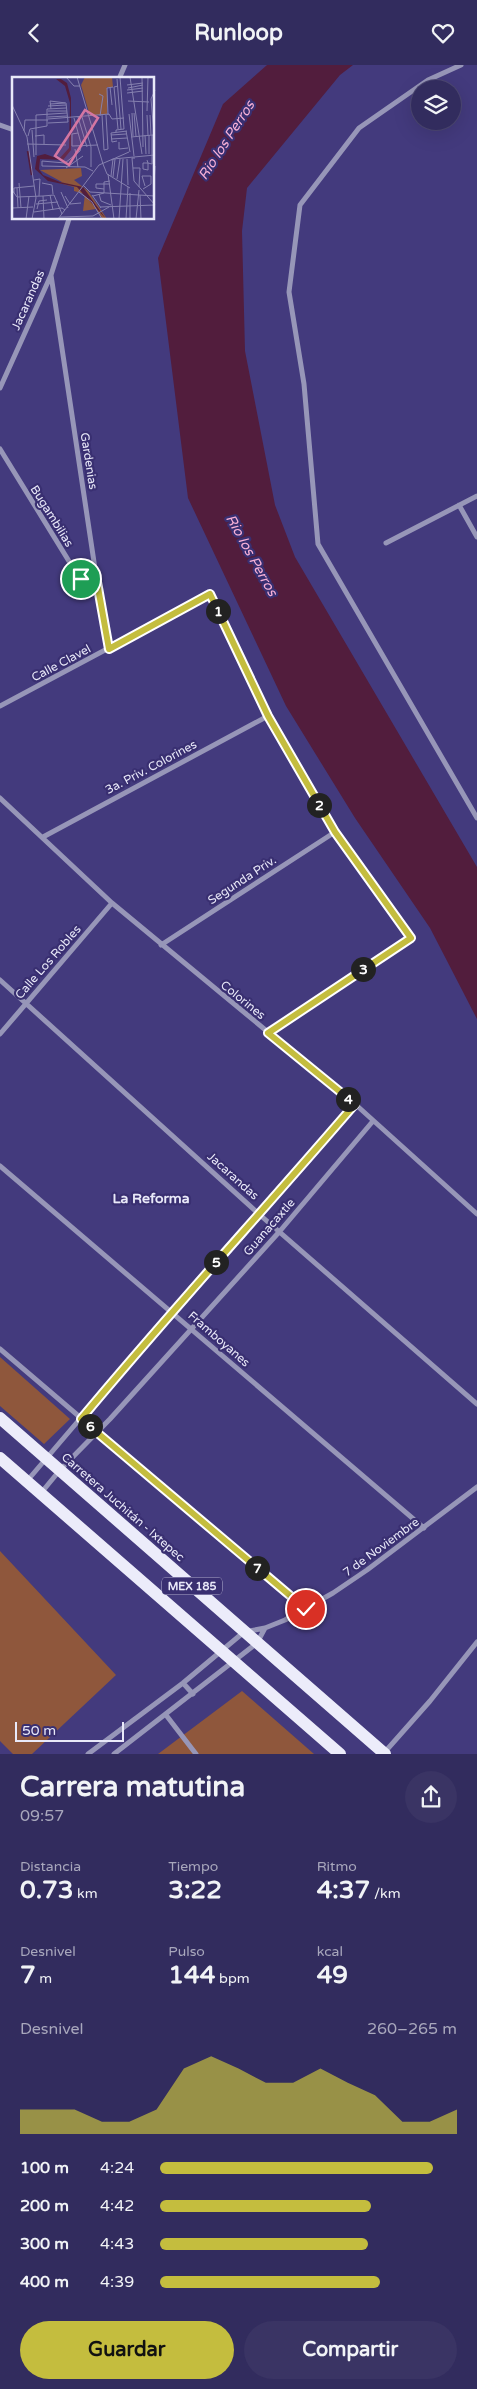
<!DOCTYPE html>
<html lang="es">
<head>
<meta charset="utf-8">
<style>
  :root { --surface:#322c5e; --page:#3a3464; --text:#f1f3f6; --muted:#a8a7bc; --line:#4d4873; --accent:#c4bd3e }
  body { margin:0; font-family:"Varela Round",sans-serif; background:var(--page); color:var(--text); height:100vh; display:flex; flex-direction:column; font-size:19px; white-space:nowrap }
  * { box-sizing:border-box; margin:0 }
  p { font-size:16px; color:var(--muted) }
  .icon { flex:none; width:28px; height:28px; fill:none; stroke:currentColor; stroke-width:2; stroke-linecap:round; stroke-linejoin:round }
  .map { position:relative; height:1689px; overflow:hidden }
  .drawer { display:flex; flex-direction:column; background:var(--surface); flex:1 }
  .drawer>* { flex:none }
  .controls { position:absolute; left:411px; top:15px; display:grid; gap:10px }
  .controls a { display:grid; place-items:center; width:50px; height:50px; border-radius:50%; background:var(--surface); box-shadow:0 5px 20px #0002,0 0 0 1px var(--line); font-size:25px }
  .scale { position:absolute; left:15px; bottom:12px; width:109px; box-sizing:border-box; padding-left:5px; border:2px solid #e9e9f9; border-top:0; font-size:14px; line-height:18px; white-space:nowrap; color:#e9e9f9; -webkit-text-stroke:4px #392f71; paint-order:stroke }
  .pin { position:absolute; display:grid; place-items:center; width:42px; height:42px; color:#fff; margin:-21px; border:2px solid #fff; border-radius:50%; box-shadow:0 1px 5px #0007 }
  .km { position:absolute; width:25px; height:25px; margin:-12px; border-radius:50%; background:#222; color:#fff; font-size:14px; line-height:25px; text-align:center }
  .round { display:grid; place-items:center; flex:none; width:52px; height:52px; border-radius:26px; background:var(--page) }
  .headline { display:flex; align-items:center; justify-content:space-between; height:85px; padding:0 20px }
  h1 { font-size:28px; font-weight:700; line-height:38px }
  .figures { display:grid; grid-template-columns:repeat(3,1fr); gap:8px; height:85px; padding:5px 20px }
  .figures div { display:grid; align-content:center }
  .figures b { font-size:25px; font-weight:700 }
  .figures small { font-size:14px; font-weight:400 }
  .figures p { font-size:14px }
  .chart { height:140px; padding:10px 20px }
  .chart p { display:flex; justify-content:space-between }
  .chart svg { width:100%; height:90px; margin-top:5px; fill:var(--accent); opacity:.7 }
  .cta { display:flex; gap:10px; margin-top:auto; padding:10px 20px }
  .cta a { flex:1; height:58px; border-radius:30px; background:var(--accent); color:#111; font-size:20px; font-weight:700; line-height:58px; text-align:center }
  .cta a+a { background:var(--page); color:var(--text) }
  ul { padding:0 20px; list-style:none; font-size:16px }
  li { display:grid; grid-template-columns:80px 60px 1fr; align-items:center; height:38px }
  li i { height:12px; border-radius:6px; background:var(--accent) }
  header { display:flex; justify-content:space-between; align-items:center; height:65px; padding:0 20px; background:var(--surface); font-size:22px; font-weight:700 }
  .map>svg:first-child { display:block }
</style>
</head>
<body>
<header><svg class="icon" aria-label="back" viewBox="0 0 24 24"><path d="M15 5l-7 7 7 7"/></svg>Runloop<svg class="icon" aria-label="heart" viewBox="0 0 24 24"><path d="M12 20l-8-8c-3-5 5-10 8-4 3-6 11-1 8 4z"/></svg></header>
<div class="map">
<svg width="477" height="1689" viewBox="0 0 477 1689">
  <rect width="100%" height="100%" fill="#433a7d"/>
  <!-- green -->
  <path fill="#8f573c" d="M0,1292l70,62 -26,25 -44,-38z
    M0,1486l116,124 -84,79h-19l-13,-13z
    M242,1626l72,63h-156z"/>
  <!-- water -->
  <path fill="#521d3d" d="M267,0h86l-13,10 -93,113 -5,43 3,120 30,154 20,52 182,310v152l-47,-91 -75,-110 -69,-112 -98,-208 -30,-240 65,-154z"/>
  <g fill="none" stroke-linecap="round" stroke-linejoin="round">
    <!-- street -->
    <path stroke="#9796b8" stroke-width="5" d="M461,0l-33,15 -69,48 -59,77 -11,87 15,92 14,160 159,274
      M119,14l6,-14
      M0,60l14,5
      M51,210l46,307 12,67
      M0,323l51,-113 18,-56
      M0,384l75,122 6,7 16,4
      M459,440l18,32
      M386,478l91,-47
      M0,641l210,-112 58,122 67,116 76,106 -143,95
      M0,733l112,105 243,201 122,110
      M43,772l225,-121
      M161,880l174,-113
      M0,915l260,235 217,189
      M0,969l112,-131
      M0,1101l424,362
      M0,1284l306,261
      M27,1416l145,-170 88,-96 95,-111
      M41,1428l19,-23 50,-51 170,-188 93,-110
      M183,1618l10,11
      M166,1650l30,39
      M384,1688l46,-52 47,-59
      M88,1689l95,-71 61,-51 21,-4 20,-8 48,-27 34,-23 110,-83
      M114,1689l143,-111 8,-15"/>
    <!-- primary -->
    <path stroke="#ececfa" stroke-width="12" d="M0,1353l385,336
      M0,1393l340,296"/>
  </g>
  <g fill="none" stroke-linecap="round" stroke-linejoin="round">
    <defs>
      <path id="route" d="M81,514l16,3 12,67 101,-55 58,122 67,116 76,106 -143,95 87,71c-91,106 -185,208 -274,315l225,190"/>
    </defs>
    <!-- route casing -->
    <use href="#route" stroke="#fff" stroke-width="10"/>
    <!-- route -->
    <use href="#route" stroke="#c4bd3e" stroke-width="6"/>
  </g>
  <g text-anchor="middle" stroke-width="4.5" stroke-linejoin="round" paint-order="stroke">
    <!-- shield labels -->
    <rect fill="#392f71" stroke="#b4b1d0" stroke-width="1" x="162" y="1512.5" width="60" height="17" rx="4"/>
    <g font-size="11" font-weight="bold" fill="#e9e9f9">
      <text x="192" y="1525">MEX 185</text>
    </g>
    <!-- street labels -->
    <g font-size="12" fill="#e9e9f9" stroke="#392f71">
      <text transform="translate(28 235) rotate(-66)" y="4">Jacarandas</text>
      <text transform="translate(89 396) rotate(81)" y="4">Gardenias</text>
      <text transform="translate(52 451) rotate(58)" y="4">Bugambilias</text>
      <text transform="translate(61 598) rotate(-28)" y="4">Calle Clavel</text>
      <text transform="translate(151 702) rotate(-28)" y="4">3a. Priv. Colorines</text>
      <text transform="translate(242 815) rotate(-33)" y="4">Segunda Priv.</text>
      <text transform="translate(48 897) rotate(-49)" y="4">Calle Los Robles</text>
      <text transform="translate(243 935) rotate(39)" y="4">Colorines</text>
      <text transform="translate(233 1111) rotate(42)" y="4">Jacarandas</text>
      <text transform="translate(269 1162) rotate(-49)" y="4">Guanacaxtle</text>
      <text transform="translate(219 1274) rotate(41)" y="4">Framboyanes</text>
      <text transform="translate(123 1442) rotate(41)" y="4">Carretera Juchitán - Ixtepec</text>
      <text transform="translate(381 1482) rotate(-36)" y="4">7 de Noviembre</text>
    </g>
    <!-- water labels -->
    <g font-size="14" font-style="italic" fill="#f8b1d7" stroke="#392f71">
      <text transform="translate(226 75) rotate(-57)" y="5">Rio los Perros</text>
      <text transform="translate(252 490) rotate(61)" y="5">Rio los Perros</text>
    </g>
    <!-- neighbourhood labels -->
    <g font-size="14" font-weight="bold" fill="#e9e9f9" stroke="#392f71">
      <text x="151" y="1138">La Reforma</text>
    </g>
  </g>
  <!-- overview -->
  <g transform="translate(12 12)">
    <rect width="142" height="142" fill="#433a7d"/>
    <path d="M73,0h27l1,10h-6v27l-17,2 -9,-31zM69,91l1,8 -8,4 14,11 19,28h-4l-7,-10 -13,2 2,-17 -11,-3v-4l-15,-4 3,-1 -22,-12z" fill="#8f573c"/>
    <path d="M44,2h5l6,4 4,15v52l-8,10 -23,-1 -1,10 4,6 17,7 23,5 23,32 -29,-32 -29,-6 -13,-12 2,-13 8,-2 14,5 10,-11 1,-45 -5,-17z" fill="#521d3d"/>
    <path fill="none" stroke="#521d3d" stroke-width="2.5" d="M16,74l4,24"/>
    <path fill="none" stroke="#8580af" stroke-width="1" d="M54,0l8,9h6M65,0l26,87M118,0l12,77M130,0l1,70M105,2l4,50M115,8l16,-2M98,10l2,18M116,11l15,-3M115,13l16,-2M115,16l16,-2M87,17l4,2 -3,20M116,24l21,1M38,27l15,-1M0,28l15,32 9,61 -4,21M36,29l18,-1M39,32l-1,-8 16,2M36,34h19M135,34l1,-34M120,36l1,23M122,36l2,23M117,37l5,42M90,38l2,35 4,-1M94,38l2,34M96,38l-1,-27 6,-1M135,38l1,20M138,38l1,20M36,40l19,-1M66,40l9,30M70,40l9,30v20M62,41l8,29M36,42l61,-5 3,5 12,-1M36,46l20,-1 -2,-19M106,52l-4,-42 4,-1M20,53l2,27M12,54l1,-11h23M114,54l4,21M104,55v-2l8,-1 -4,-52M66,56l-6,1v12l26,-1M142,57l-3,-35 4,-9M99,58l15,-1M133,58l1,19M137,58v19M16,59l2,-7 17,-3v-17l19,-1M23,59l9,-1v9M119,60l22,-2M99,62l16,-1M105,64l-5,1 -1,-9 16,-2M107,65v7l9,-1M15,67l39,1M69,70l-1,4 -15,12 -23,-2v5l43,1 8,4M63,72l3,18M24,78v-40l31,-2M123,81h-3l2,23 21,24M115,82l1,26M99,83l18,-8M135,83l1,3v7l-5,-1v-6h5l4,1v-29M91,87l4,10 23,14M54,91l17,-12M121,91h7l-1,19M96,97l6,45M99,99l2,-17M101,100l2,-18M105,102l3,-20M22,103l6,-1 -1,17M7,106l2,25M30,106l10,2 1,9M142,107l1,-18M71,108l7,7 65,4M5,111l1,20M92,112l-8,-1v-4h14M131,112l8,-5v-8h-9l3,10M0,113l5,7 26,-1 1,23M49,115l7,16M67,115l13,10 10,17M2,116v-5l20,-2M87,117l2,7 10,4M38,118l3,15M80,118l9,13M128,118l1,24M31,119l11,-1 8,19M53,119l5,8 11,-1M81,119l11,-3v-11l6,-1M24,127l22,-2M88,130l55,-2M0,131l21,-1M25,132l2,-8 8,-1M22,135l28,-4 3,2M48,140l33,-1 16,-9M14,142l3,-23M46,142l41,-54 14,-6 42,-4M107,142l4,-60M114,142l2,-32M118,142v-26M124,142l3,-29"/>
    <path fill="#d476a2" fill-opacity="0.15" stroke="#d476a2" stroke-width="2.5" d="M73,33l13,8 -29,47 -14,-9z"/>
    <rect width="142" height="142" fill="none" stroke="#e9e9f9" stroke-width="2.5"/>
  </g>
</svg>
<div class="controls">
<a><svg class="icon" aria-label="layers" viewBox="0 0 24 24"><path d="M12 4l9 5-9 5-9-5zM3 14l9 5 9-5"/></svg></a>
</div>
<div class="scale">50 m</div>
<div class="pin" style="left:81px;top:514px;background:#1e9e55"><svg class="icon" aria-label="arrive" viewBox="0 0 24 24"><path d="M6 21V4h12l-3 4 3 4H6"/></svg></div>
<div class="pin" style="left:306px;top:1544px;background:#d93025"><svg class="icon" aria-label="check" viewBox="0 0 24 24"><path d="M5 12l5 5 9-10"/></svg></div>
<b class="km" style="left:218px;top:546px">1</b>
<b class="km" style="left:319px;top:740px">2</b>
<b class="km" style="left:363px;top:904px">3</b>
<b class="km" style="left:348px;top:1034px">4</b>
<b class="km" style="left:216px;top:1197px">5</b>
<b class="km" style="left:90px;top:1361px">6</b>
<b class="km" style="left:257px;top:1503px">7</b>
</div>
<section class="drawer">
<div class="headline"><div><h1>Carrera matutina</h1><p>09:57</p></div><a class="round"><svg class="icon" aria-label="share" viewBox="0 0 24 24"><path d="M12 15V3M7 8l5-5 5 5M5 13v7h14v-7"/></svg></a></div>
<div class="figures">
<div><p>Distancia</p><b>0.73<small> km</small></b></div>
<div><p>Tiempo</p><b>3:22</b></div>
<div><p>Ritmo</p><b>4:37<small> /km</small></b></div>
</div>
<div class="figures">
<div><p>Desnivel</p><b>7<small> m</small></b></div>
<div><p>Pulso</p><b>144<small> bpm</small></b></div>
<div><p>kcal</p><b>49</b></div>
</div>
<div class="chart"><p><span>Desnivel</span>260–265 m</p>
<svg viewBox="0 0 160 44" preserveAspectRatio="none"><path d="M0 44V32L10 32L20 32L30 38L40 38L50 32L60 12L70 6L80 12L90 19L100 19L110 12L120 19L130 25L140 38L150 38L160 32V44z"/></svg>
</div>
<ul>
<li><b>100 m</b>4:24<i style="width:92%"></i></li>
<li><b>200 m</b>4:42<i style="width:71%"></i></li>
<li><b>300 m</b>4:43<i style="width:70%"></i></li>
<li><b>400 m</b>4:39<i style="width:74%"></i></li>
</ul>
<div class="cta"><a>Guardar</a><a>Compartir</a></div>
</section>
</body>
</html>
